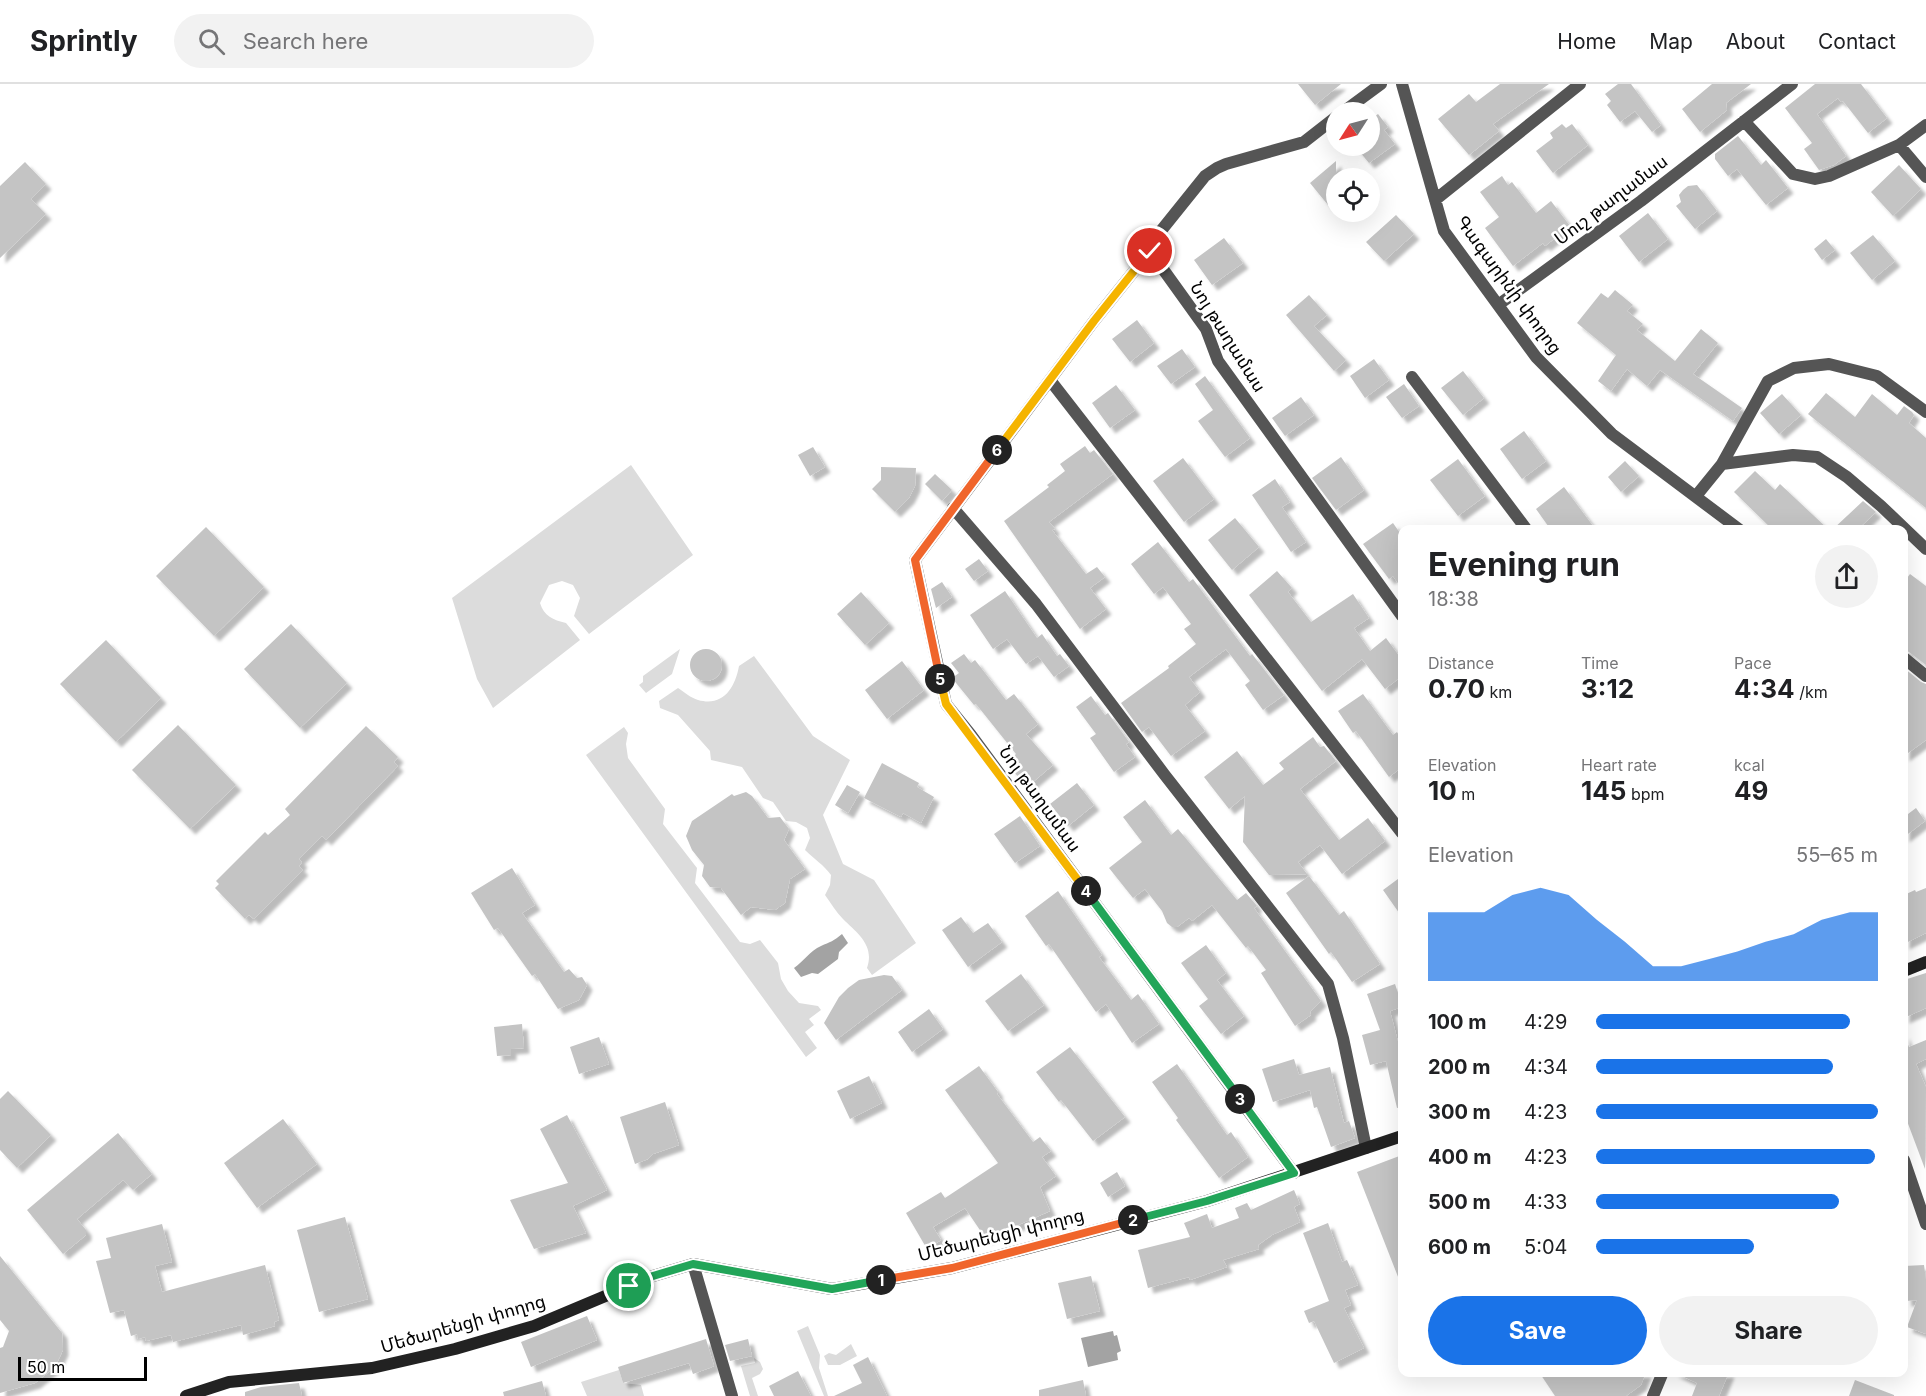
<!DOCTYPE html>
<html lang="en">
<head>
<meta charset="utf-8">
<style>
  :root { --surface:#fff; --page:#f2f2f2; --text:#202124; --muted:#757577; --line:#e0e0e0; --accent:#1a73e8 }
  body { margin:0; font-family:Inter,"Noto Sans Armenian",sans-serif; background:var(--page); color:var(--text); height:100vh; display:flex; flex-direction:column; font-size:22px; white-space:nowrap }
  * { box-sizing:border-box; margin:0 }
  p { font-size:20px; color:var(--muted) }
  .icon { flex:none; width:33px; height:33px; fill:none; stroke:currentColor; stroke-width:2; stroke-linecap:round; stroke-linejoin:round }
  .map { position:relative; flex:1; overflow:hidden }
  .panel { position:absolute; left:1398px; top:441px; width:510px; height:852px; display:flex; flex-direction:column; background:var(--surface); border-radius:12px; box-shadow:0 6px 24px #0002 }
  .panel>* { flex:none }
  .needle { width:39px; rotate:234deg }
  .buttons { position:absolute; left:1326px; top:18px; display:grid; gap:12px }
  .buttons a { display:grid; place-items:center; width:54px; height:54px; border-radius:50%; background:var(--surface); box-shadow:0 6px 24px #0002; font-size:30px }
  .scale { position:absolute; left:18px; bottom:15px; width:129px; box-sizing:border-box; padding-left:6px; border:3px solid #000; border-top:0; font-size:16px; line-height:21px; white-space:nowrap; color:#000; -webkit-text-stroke:4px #fff; paint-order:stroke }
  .pin { position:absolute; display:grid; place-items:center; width:51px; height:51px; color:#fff; margin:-26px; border:3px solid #fff; border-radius:50%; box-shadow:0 2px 6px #0007 }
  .km { position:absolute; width:30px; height:30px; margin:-15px; border-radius:50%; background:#222; color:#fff; font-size:16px; line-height:30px; text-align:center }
  .round { display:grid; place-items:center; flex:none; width:63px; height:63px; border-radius:32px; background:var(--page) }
  .headline { display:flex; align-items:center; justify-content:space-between; height:102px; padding:0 30px }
  h1 { font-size:33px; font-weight:700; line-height:45px }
  .figures { display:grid; grid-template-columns:repeat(3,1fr); gap:9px; height:102px; padding:6px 30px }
  .figures div { display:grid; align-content:center }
  .figures b { font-size:26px; font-weight:700 }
  .figures small { font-size:16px; font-weight:400 }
  .figures p { font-size:16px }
  .chart { height:168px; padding:12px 30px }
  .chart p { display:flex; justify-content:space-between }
  .chart svg { width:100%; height:108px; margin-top:6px; fill:var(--accent); opacity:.7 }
  .action { display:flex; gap:12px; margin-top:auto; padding:12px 30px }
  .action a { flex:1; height:69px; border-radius:36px; background:var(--accent); color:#fff; font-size:24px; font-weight:700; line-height:69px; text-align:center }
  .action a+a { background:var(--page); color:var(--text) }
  ul { padding:0 30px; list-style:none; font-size:20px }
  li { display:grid; grid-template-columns:96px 72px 1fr; align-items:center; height:45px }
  li i { height:15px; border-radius:8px; background:var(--accent) }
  header { display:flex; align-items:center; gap:36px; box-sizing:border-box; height:84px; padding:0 30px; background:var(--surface); border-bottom:2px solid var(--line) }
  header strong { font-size:28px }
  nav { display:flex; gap:33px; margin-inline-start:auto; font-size:21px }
  .search { width:420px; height:54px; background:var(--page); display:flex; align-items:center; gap:15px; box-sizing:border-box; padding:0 21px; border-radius:33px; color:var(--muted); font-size:22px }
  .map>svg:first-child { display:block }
</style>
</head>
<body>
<header>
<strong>Sprintly</strong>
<div class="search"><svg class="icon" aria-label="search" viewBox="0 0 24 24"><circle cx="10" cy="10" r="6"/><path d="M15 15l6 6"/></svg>Search here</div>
<nav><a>Home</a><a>Map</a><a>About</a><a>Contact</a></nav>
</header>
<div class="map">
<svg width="1926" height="1312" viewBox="0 0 1926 1312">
  <defs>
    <filter id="shadow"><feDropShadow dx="5.5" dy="5.5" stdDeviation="1.5" flood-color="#0004"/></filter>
  </defs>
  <rect width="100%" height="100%" fill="#fff"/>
  <!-- green -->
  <path fill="#dcdcdc" d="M631,381l62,90 -104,79 -15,-18 6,-18 -7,-13 -11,-4 -13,4 -9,18c4,13 13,17 26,20l14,17 -87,68 -16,-29 -25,-81z
    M680,565l-8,25 -26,19 -7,-8 4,-3v-6z
    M754,572l59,80 37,24 -27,55 20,49 31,16 42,63 -44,32 -5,-7c8,-23 -10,-35 -24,-49 -7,-7 -12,-16 -18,-24l5,-10 1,-10c-7,-10 -17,-16 -26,-25l5,-12 -3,-10 -11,-6 -10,-1 -13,-19 -10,-4 -21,-31 -31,-7 -1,-9 -32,-36 -18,-7 -1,-7 19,-13c6,4 13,10 20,12 25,7 37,-12 41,-34z
    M624,643l4,6 -2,11 2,14 37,51 -2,15 34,44 -2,15 45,59 10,2 10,-4 18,23 3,16 7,12 11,12 19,3 3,4 -12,9 5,6 -9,7 12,16 -11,9 -220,-302z
    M808,1242l12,29 -1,13 9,28h-4l-27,-65z
    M851,1260l6,12 -17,9h-12l-4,-9 5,-3 7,2z
    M754,1274l6,4 3,7 -3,5 -8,4 6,18h-8l-9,-30 14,-3z
    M619,1286l4,13 18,2 3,11h-57l-6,-14z"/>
  <!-- water -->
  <path fill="#a3a3a3" d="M842,850l6,9 -9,9 -1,7 -20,15 -6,-1 -11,4 -7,-9c10,-7 16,-17 27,-22 9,-4 13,-5 21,-12z
    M1113,1247l1,5 3,-1 4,16 -4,2 1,7 -30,7 -7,-29z"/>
  <!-- building -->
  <path fill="#c4c4c4" filter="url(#shadow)" d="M1298,0h43l-26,21z
    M1500,0h49l-56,40 6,7 -30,24 -31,-36 31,-25 7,8z
    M1618,0h13l30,41 -9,7 -17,-21 -15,11 -13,-17 4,-4 -6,-7z
    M1712,0h39l-25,19 1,7 -27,22 -18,-23z
    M1815,0h46l26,34 -19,15 -25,-32 -2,1 -3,-4 -21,16 29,42 -12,9 -15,5 -15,-21 8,-6 -27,-35z
    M1370,27l4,6 4,-3 10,13 -4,3 11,14 -26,19 -14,-17h15z
    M1562,40l4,4 6,-4 16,21 -35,28 -17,-22 17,-13 -3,-5z
    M1738,52l23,29 5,-5 22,28 -22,17 -29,-36 -9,7 -13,-17v-5z
    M1336,77v37l-8,7 -18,-22z
    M25,78l21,22 -15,15 15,15 -46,44v-72z
    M1899,81l22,24 -28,27 -22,-24z
    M1502,92l6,9 4,-3 24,31 15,-12 19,25 -25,20 -2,-3 -30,23 -28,-38 14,-11 -19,-25z
    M1697,101l20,26 -22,18 -19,-23 5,-4 -2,-7 4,-5 5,-4z
    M1648,129l20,26 -29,23 -20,-26z
    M1396,131l18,19 -30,27 -18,-19z
    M1873,151l22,26 -23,19 -22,-27z
    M1224,154l19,25 -31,22 -18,-25z
    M1826,155l9,11 -13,10 -8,-11z
    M1615,206l18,15 -6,6 16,13 -6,6 38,31 26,-32 17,14 -25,31 49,34 -9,13 -73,-51 -13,16 -20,-17 -16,22 -13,-10 18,-26 -39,-32 24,-30 7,5z
    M1309,211l18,20 -13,11 32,34 -12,11 -48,-56z
    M1137,236l17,23 -24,19 -18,-23z
    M1182,265l13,18 -24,17 -14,-18z
    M1374,275l15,21 -24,18 -15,-22z
    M1463,287l21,27 -21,17 -22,-27z
    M1205,292l45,62 -25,19 -27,-36 15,-11 -18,-26z
    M1404,300l15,22 -17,12 -16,-21z
    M1116,301l19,25 -25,18 -18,-25z
    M1826,309l29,24 17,-23 25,21 7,-9 8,6 2,3 -5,8 17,15v70l-118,-94z
    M1782,310l19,21 -22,19 -19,-21z
    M1301,313l13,18 -29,21 -13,-18z
    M1524,347l22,30 -24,18 -22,-30z
    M1085,362l5,7 4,-3 19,24 -64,48 6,7 -3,1 34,44 11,-7 8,10 -15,11 16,21 -26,20 -76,-108 45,-34 -2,-2 18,-14 -5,-7z
    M813,363l12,20 -15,9 -12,-21z
    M1341,373l23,33 -28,20 -24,-32z
    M1183,374l31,41 -30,23 -31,-41z
    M1458,375l27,37 -27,20 -28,-36z
    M1625,377l14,15 -18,16 -13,-15z
    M881,383l35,1 -1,18 -6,12 -14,14 -23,-23 9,-9z
    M1755,387l20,19 5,-6 49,46h-56l-39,-38z
    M935,390l17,16 -10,11 -17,-17z
    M1275,395l15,23 -8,5 24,35 -15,10 -39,-57z
    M1564,403l32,43h-45l-15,-21z
    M1863,417l13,11 -19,18h-25z
    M1235,434l24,29 -27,23 -24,-30z
    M1393,439l9,13v53l-9,-13 -4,3 -26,-35z
    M206,443l58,60 -50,49 -58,-60z
    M1158,458l31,40 4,-3 57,77 2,-2 32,41 -21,15 -18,-25 5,-4 -24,-32 -37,28 11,15 -15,13 20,26 -34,25 -22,-29 -7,5 -21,-29 48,-35 -1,-2 28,-22 -12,-15 7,-5 -28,-37 -9,7 -23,-30z
    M979,475l9,12 -14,10 -9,-12z
    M1277,487l15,17 -4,4 23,30 42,-28 16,24 -15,10 16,23 16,-13 16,22v16l-17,13 -23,-30 -40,32 -73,-96z
    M1910,490l16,12v79l-17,-13 -5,-2v-68z
    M942,498l10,15 -16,11 -5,-19z
    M1005,507l32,47 5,-4 15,22 3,-2 9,12 -15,11 -16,-21 -12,8 -19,-25 -14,10 -23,-34z
    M861,508l28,31 -24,22 -28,-31z
    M291,540l56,59 -47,45 -56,-59z
    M106,556l55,58 -45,44 -56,-58z
    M690 581a16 16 0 1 1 32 0a16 16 0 1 1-32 0Z
    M964,570l7,9 4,-3 31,40 8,-6 24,30 -12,10 27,31 -26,22 -21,-24 10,-9 -40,-50 -2,1 -22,-27 7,-5 -8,-10z
    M902,577l22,29 -37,29 -22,-29z
    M1904,584l17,14 5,2v56l-22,16z
    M1363,610l30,41 4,-3 5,8v27l-13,10 -33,-46 -3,2 -15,-22z
    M1091,612l14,19 3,-2 21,29 -3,2 9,13 -21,15 -24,-34 6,-4 -20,-27z
    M178,641l58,60 -46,44 -58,-59z
    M366,642l32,31 -4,5 4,4 -72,74 -4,-4 -23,23 3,3 -3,4 4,4 -49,49 -5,-4 -4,4 -30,-31 4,-4 -3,-3 49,-49 3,3 22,-20 -5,-6z
    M1313,653l7,10 4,-1 12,15 -36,28 39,51 29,-22 17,23 -43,33 -22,-29 -22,17 9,12 -38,1 -26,-33 2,-46 -16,13 -25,-32 33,-26 26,34 21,-16 -5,-6z
    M882,679l37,20 -2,4 17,10 -13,26 -18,-10 -2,4 -37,-19z
    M1077,699l17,22 -26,21 -18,-22z
    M847,701l13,7 -12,21 -13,-8z
    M746,708l6,4 16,22 12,-1 9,12 -5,11 21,29 -15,10 -5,24 -10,7 -24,-3 -10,8 -20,-27 -11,-1 -8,-11 2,-11 -12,-15 -6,-14 6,-15 40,-27 2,2z
    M1145,716l26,35 7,-6 59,71 9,-7 11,13 -3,2 67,93 -11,11 1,3 -16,11 -34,-53 5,-3 -18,-24 -2,2 -34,-43 -20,16 -3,-3 -12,9h-5l-5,-4 -5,-12 -17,-22 -12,9 -24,-30 33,-26 -19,-25z
    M1916,724l9,13 -21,16v-20z
    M1020,732l20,30 -25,17 -21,-29z
    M512,784l23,37 -13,8 42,59 5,-3 8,9 5,-1 5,8 -8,15 -21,9 -23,-35 -3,2 -34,-48 -4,2 -23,-37z
    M1309,792l30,39 5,-4 36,53 -28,18 -21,-30 -2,2 -43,-61z
    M1402,792v41l-19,-27z
    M1926,804v45l-22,11v-49l11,-5 1,2z
    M1058,807l44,64 -3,2 32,43 7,-6 21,30 -27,19 -26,-39 -10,8 -47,-68 -3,2 -21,-30z
    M961,833l12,16 15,-10 14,19 -34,25 -26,-37z
    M1206,861l20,28 -9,7 27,36 -23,18 -22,-28 9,-7 -27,-36z
    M1926,889v35l-22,10v-38z
    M1021,890l23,31 -36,26 -23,-30z
    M884,891l8,1 10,14 -66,50 -12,-17 15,-26 9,-9 11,-8z
    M1395,900l7,21v2l-12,4 12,46v50l-5,1 -11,-47 -16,4 -8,-30 18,-5 -13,-36z
    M929,925l14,20 -31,23 -14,-20z
    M522,940l2,24 -13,1v6l-14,1 -3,-29z
    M1904,949l5,14 17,-7v19l-10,5 10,23 -1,82 -21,-56z
    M599,953l10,27 -30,10 -9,-27z
    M1070,963l55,70 -32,24 -32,-41 -2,2 -23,-30z
    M1294,975l5,16 31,-8 14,56 5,-2 6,17 -24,9 -14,-40 -3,1 -4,-18 -37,12 -11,-33z
    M1177,980l50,71 4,-3 17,25 -29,21 -43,-58 2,-2 -26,-36z
    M979,982l19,26 -1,2 36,48 7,-5 11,14 -9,6 14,19 -16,11 10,24 -64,28 -21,-31 -32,19 8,13 -14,9 -21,-36 35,-21 4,6 53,-35 -53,-73z
    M869,992l13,27 -32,16 -13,-28z
    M8,1007l43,44 -34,33 -17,-18v-51z
    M665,1018l14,43 -26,9 -5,5 -13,5 -15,-47z
    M567,1031l40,75 -34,16 13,27 -52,16 -24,-49 58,-17 -28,-54z
    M283,1035l34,45 -60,44 -33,-45z
    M118,1049l34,41 -19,16 -10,-10 -46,39 9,11v5l-23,19 -36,-44z
    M1402,1071v132l-45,-115z
    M1117,1088l8,14 -17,11 -8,-14z
    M1294,1106l6,14 -6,3 6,15 -28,13 -14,10 1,4 -36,11 4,7 -37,13 -1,-3 -41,11 -10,-38 52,-13 -6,-14 23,-9 5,14 27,-10 -4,-10 12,-5 4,7z
    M345,1133l23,82 -49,13 -22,-82z
    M1328,1139l14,39 5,-2 11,25 -13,5 6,15 -7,3 20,40 -30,15 -20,-42 -5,2 -5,-12 25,-10 -26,-68z
    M162,1140l10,38 -17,4 7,26 103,-27 14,55 -5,2 1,4 -32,9 -2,-10 -68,17 -2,-7 -25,6 -1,-4 -7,2 -1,-5 -6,2 -7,-26 -14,3 -14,-52 15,-3 -5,-20z
    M0,1172l62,77 1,17 -8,17 -20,16 -35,10v-45l3,-1 6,-16 -9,-11z
    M1924,1181l2,15v54l-19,-7 10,-27 -11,1 -2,-31v-4z
    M1091,1192l9,35 -33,8 -9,-36z
    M587,1232l10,24 -66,27 -10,-25z
    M706,1255l8,27 -2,1 -19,7 -4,-11 -66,20 -5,-16z
    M748,1255l4,17 -22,5 -5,-16z
    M868,1273l19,39h-53l28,-13 -9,-18z
    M798,1287l13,25h-37l-5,-10z
    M1539,1288h107l-5,13 -15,11h-71z
    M1673,1288h56l-10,24h-27l5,-13z
    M1083,1296l3,16h-47v-6z
    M1855,1296l39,15v1h-45z
    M542,1297l4,15h-42l-1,-4z
    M299,1299l3,13h-57v-4l16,-5z"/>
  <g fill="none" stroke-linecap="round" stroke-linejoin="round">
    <!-- street -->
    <path stroke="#555" stroke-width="12" d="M1402,0l42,147 92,126 76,77 128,96
      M1343,28l38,-28
      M1744,37l49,53 22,5 14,-3 70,-31 27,-20
      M1899,61l27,32
      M1435,116l145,-116
      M1150,167l56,78 12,32 184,255
      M1498,221l143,-104 151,-117
      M1412,293l115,153
      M1050,296l352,453
      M1722,380l71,-9 24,2 30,20 34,29 45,43
      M1696,412l26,-32 46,-83 26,-13 35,-4 48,12 49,36
      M953,424l83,96 128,170 164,210 15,54 23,110
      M1904,574l22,18
      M1904,1076l22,64
      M1294,1089l-323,-438 -25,-31 -31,-144 179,-239 56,-70 10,-19 45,-56 12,-8 9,-4 78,-22 32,-25
      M693,1180l39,132
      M1653,1312l10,-24"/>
    <!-- secondary -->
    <path stroke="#222" stroke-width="12" d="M1904,887l22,-9
      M186,1312l43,-14 143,-14 83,-19 79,-23 119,-50 40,-12 139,25 120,-21 255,-67 195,-65"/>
  </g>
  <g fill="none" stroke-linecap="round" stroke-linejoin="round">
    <defs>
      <path id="split-1" d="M629,1202l24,-10 40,-12 139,25 49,-9"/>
      <path id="split-2" d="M881,1196l71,-12 181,-48"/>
      <path id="split-3" d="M1133,1136l74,-19 87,-28 -54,-74"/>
      <path id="split-4" d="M1086,807l154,208"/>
      <path id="split-5" d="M940,595l6,25 140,187"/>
      <path id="split-6" d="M940,595l-25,-119 82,-110"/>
      <path id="split-7" d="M997,366l97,-129 56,-70"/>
    </defs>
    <!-- split-1 casing -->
    <use href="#split-1" stroke="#fff" stroke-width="12"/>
    <!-- split-2 casing -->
    <use href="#split-2" stroke="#fff" stroke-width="12"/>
    <!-- split-3 casing -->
    <use href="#split-3" stroke="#fff" stroke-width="12"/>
    <!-- split-4 casing -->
    <use href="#split-4" stroke="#fff" stroke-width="12"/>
    <!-- split-5 casing -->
    <use href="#split-5" stroke="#fff" stroke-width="12"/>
    <!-- split-6 casing -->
    <use href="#split-6" stroke="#fff" stroke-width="12"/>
    <!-- split-7 casing -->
    <use href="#split-7" stroke="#fff" stroke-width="12"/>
    <!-- split-1 -->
    <use href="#split-1" stroke="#22a559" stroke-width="8"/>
    <!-- split-2 -->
    <use href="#split-2" stroke="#f0652b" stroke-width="8"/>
    <!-- split-3 -->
    <use href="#split-3" stroke="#22a559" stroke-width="8"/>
    <!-- split-4 -->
    <use href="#split-4" stroke="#22a559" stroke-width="8"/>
    <!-- split-5 -->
    <use href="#split-5" stroke="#f5b400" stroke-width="8"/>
    <!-- split-6 -->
    <use href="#split-6" stroke="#f0652b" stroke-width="8"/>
    <!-- split-7 -->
    <use href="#split-7" stroke="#f5b400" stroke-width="8"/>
  </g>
  <g text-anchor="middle" stroke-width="5" stroke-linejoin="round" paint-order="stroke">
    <!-- street labels -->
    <g font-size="18" fill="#000" stroke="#fff">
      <text transform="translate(1611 116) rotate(-37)" y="6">Մուշ թաղամաս</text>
      <text transform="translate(1509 201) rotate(54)" y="6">Գագարինի փողոց</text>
      <text transform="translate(1228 253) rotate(58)" y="6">Նոյ թաղամաս</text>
      <text transform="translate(1040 715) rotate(54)" y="6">Նոյ թաղամաս</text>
      <text transform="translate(1001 1151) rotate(-14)" y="6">Մեծարենցի փողոց</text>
      <text transform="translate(463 1240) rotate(-16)" y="6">Մեծարենցի փողոց</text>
    </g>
  </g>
</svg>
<div class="buttons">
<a><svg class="needle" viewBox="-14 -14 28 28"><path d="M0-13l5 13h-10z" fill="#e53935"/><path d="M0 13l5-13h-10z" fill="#757577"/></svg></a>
<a><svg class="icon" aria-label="locate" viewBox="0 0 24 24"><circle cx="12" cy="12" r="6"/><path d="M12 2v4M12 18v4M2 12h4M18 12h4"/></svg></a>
</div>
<div class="scale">50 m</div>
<div class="pin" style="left:629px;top:1202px;background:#1e9e55"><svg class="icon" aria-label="arrive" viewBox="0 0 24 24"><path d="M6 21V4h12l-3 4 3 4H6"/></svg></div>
<div class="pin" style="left:1150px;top:167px;background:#d93025"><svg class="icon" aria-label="check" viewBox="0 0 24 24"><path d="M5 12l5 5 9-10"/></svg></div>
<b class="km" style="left:881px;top:1196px">1</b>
<b class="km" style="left:1133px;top:1136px">2</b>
<b class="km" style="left:1240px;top:1015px">3</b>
<b class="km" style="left:1086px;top:807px">4</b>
<b class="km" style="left:940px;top:595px">5</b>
<b class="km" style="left:997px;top:366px">6</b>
<section class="panel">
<div class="headline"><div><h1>Evening run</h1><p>18:38</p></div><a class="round"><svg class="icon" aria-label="share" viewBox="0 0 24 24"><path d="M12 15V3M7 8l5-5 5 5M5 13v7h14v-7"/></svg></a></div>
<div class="figures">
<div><p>Distance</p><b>0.70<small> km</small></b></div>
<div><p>Time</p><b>3:12</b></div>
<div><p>Pace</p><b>4:34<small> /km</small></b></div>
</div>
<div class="figures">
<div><p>Elevation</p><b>10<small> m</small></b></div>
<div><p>Heart rate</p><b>145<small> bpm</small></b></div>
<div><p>kcal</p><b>49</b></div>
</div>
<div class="chart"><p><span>Elevation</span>55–65 m</p>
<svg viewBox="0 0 160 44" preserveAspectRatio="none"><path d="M0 44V16L10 16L20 16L30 9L40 6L50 9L60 19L70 28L80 38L90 38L100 35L110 32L120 28L130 25L140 19L150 16L160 16V44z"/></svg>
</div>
<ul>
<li><b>100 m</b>4:29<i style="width:90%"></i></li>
<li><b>200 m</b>4:34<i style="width:84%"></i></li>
<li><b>300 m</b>4:23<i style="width:100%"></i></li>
<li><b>400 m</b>4:23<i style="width:99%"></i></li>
<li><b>500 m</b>4:33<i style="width:86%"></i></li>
<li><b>600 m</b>5:04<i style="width:56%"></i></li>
</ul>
<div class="action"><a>Save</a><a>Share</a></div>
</section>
</div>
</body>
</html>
